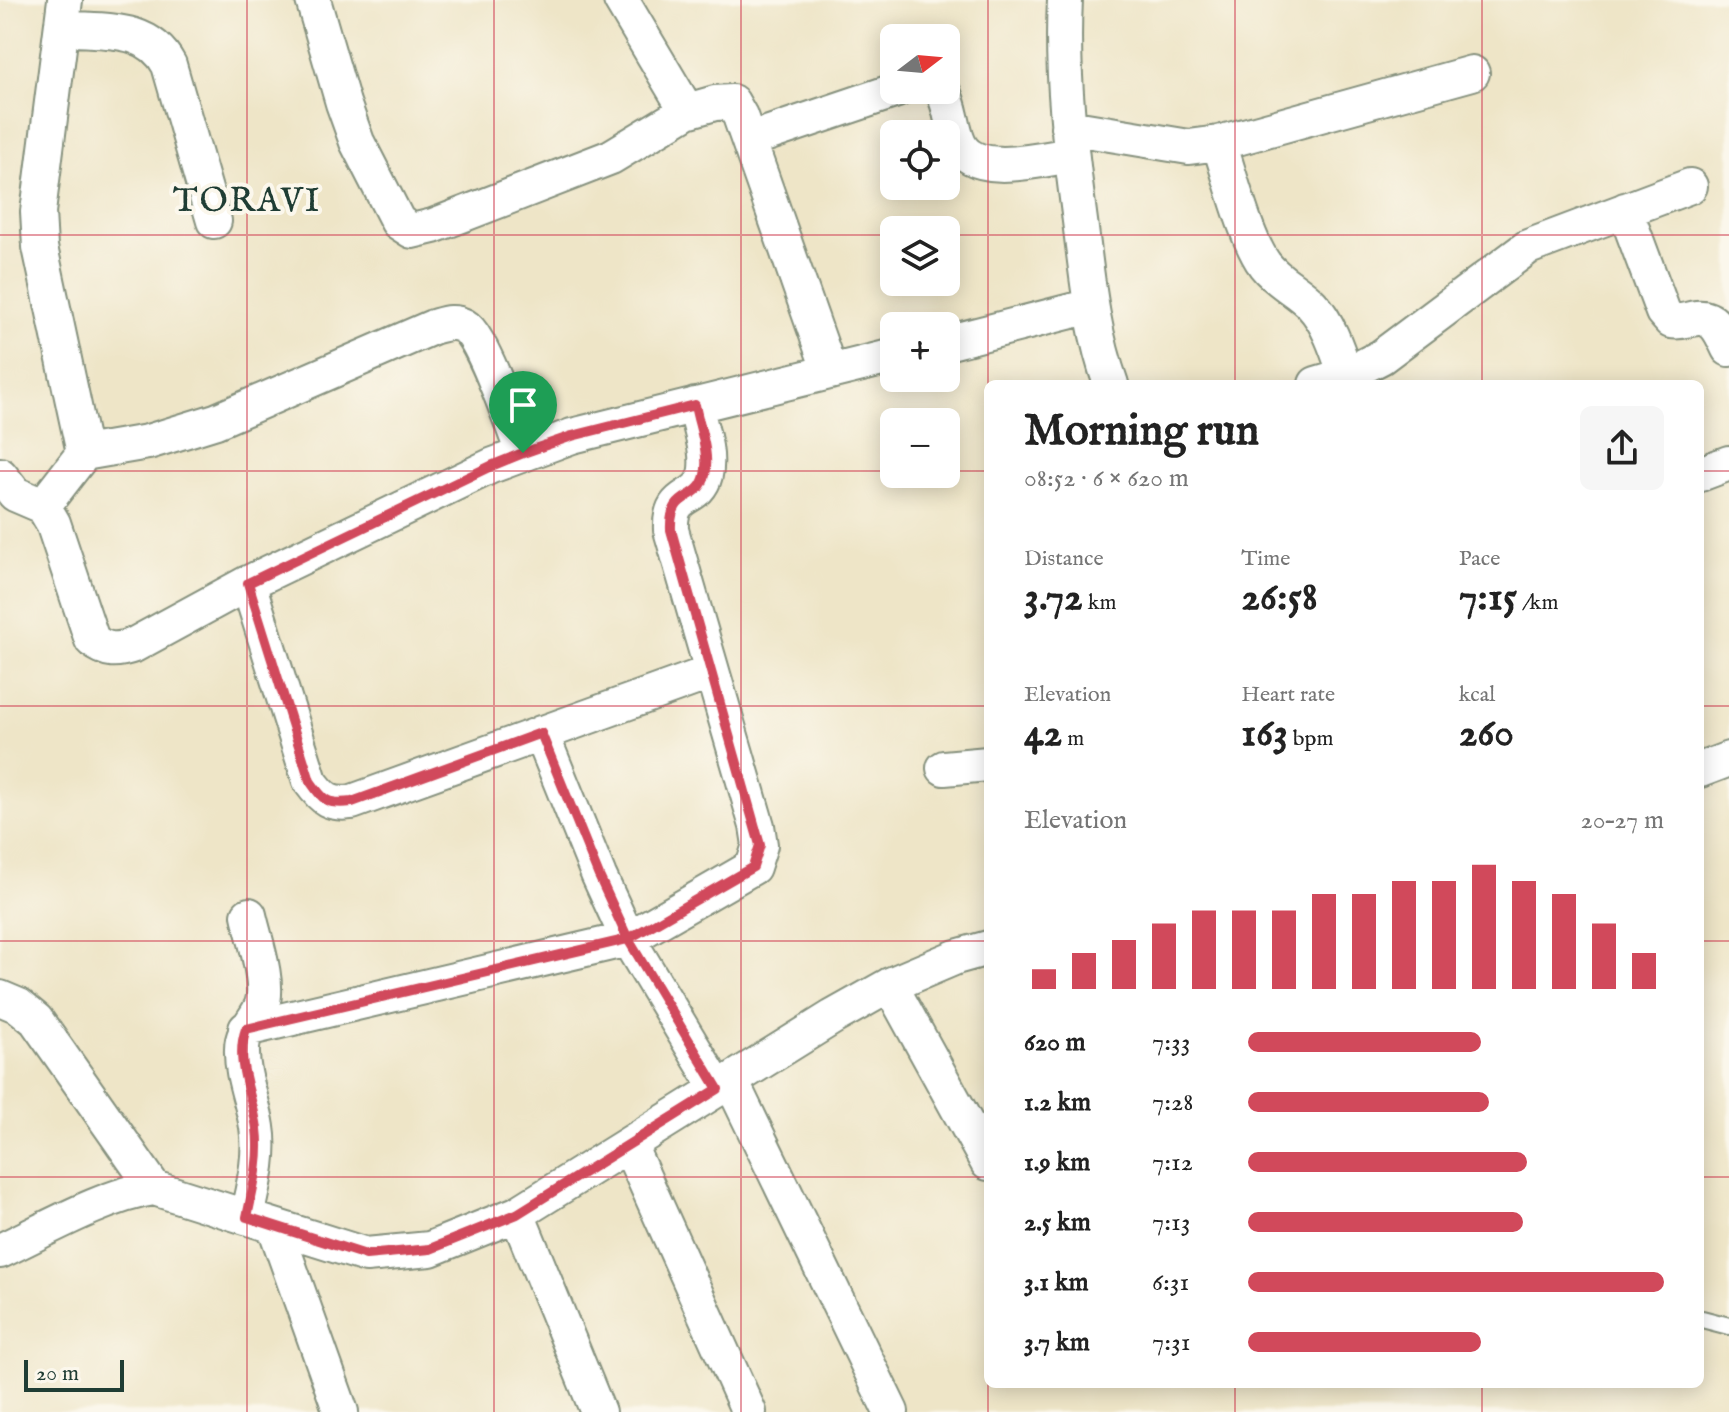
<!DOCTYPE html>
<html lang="en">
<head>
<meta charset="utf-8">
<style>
  :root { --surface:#fff; --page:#f6f6f6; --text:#222; --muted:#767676; --accent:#d1495b }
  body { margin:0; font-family:"IM FELL English",serif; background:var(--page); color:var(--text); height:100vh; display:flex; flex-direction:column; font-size:30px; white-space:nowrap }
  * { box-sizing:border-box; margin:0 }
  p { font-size:26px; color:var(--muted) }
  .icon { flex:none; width:44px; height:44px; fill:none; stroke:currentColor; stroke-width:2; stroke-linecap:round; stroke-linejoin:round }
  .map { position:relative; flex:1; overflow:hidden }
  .sheet { position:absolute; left:984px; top:380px; width:720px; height:1008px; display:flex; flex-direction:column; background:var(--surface); border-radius:12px; box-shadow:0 4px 20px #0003 }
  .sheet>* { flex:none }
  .needle { width:52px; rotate:74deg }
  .controls { position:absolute; left:880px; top:24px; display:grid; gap:16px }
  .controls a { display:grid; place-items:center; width:80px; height:80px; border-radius:12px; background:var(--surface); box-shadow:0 4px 20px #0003; font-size:40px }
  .scale { position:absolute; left:24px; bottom:20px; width:100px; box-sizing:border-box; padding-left:8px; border:4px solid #1f3d34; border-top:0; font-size:22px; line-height:28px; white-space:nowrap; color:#1f3d34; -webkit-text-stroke:6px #fbf7ec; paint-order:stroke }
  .pin { position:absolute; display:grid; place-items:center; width:68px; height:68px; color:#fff; margin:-82px -34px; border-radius:50% 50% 50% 0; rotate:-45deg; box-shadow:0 0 8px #0007 }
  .pin .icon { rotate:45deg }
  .round { display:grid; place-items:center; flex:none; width:84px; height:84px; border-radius:12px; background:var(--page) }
  .overview { display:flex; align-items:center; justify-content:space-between; height:136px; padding:0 40px }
  h1 { font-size:44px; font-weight:700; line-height:60px }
  .figures { display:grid; grid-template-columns:repeat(3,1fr); gap:12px; height:136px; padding:8px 40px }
  .figures div { display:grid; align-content:center }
  .figures b { font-size:40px; font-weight:700 }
  .figures small { font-size:22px; font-weight:400 }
  .figures p { font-size:22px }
  .chart { height:224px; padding:16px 40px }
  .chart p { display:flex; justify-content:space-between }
  .chart svg { width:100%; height:144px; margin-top:8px; stroke:var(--accent); stroke-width:6 }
  ul { padding:0 40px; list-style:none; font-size:26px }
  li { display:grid; grid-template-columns:128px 96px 1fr; align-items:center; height:60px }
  li i { height:20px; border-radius:10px; background:var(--accent) }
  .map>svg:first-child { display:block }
</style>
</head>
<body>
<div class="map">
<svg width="1729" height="1412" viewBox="0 0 1729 1412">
  <rect width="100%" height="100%" fill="#fbf7ec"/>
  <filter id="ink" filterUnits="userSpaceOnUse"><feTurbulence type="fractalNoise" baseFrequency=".0125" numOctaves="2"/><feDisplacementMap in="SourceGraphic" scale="16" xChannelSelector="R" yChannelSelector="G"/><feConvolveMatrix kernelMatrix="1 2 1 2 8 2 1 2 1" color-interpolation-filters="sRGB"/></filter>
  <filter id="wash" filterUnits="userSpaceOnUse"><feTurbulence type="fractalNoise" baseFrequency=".006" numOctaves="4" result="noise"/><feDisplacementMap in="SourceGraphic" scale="32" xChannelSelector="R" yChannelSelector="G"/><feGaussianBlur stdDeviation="1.8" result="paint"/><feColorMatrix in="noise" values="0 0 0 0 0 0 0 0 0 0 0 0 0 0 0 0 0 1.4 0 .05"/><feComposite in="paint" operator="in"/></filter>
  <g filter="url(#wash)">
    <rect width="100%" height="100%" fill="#eee5c7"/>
  </g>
  <g filter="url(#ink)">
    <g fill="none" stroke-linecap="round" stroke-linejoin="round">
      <defs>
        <path id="lane" d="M1702,1319l27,7"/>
        <path id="street" d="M65,0l-27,212 2,35 44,206
          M313,0l30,103 14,39 41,80 14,9 21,-5 178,-69 76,-46
          M621,0l66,111 28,-8 17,-1 8,14 90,256
          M1065,0c-4,75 5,147 15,221 7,55 12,111 31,163
          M63,28c40,4 85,-3 106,37l45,156
          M942,90c10,17 9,37 17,54 16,34 83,15 112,11
          M1068,127l121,20 30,-4 253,-70
          M749,140l148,-50
          M1219,143c11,32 27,97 46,122 13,17 33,25 47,40 19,20 28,54 37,79
          M1625,210l38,102 8,9c11,2 16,-2 26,-3 19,-2 25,17 32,31
          M946,343l145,-37
          M1316,384l30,-9 35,-18 147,-110 162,-61
          M1700,474l29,-11
          M0,475l15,19 28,12 10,17 39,117c15,12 25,11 42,5l114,-62 243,-117 81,-30 322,-80
          M43,506l41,-53 64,-11 68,-21 217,-94c11,-3 20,-7 31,-1 18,10 50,103 59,127
          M248,583l62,198c13,18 20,24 42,21l360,-130
          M541,733l58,143 29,63 90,150
          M944,768l44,-4
          M1700,770l29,-11
          M890,985l98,178
          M0,998l19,8 17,14 118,168
          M246,1029l382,-90 125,-72 7,-22 -3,-19 -86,-296c-2,-41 27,-27 34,-55 5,-22 -5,-48 -10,-70
          M731,1081l160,331
          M629,1145l120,267
          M517,1214l81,198
          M247,1217c6,-29 15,-60 10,-90 -4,-26 -16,-52 -15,-78 0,-19 14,-28 20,-44 8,-22 -8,-67 -13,-90
          M275,1227l66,185
          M0,1251c45,-21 105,-56 154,-63l212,67 64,-6 87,-35 316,-197 57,-32 66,-28 32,-9"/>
      </defs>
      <!-- lane casing -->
      <use href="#lane" stroke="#86917e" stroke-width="20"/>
      <!-- street casing -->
      <use href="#street" stroke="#86917e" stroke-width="38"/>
      <!-- lane -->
      <use href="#lane" stroke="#fff" stroke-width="16"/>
      <!-- street -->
      <use href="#street" stroke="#fff" stroke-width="34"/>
    </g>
  </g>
  <g fill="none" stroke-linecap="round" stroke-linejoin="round" filter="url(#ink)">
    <defs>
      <path id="route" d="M523,453l-32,13 -243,117 62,198c14,20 17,24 42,21l189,-69 58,143 29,63 -382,90c-12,34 7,66 11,100 4,30 -4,59 -10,88l119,38 64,-6 87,-35 201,-125 -90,-150 125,-72 7,-22 -89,-315c-2,-41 28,-27 34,-55 5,-22 -6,-48 -10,-70l-123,31 -49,17"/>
    </defs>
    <!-- route casing -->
    <use href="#route" stroke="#fff" stroke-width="16"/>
    <!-- route -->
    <use href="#route" stroke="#d1495b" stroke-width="10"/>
  </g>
  <!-- grid -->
  <path fill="none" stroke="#d1495b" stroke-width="2" stroke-opacity="0.55" d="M247,0v1412M494,0v1412M741,0v1412M988,0v384M1235,0v384M1482,0v384M0,235h894M946,235h783M988,384v1000M0,471h894M946,471h42M1700,471h29M0,706h988M1700,706h29M0,941h988M1700,941h29M0,1177h988M1700,1177h29M988,1384v28M1235,1384v28M1482,1384v28"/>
  <g text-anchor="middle" stroke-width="8" stroke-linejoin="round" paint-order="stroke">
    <!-- quarter labels -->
    <g font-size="34" letter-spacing="2" fill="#1f3d34" stroke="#fbf7ec">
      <text x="247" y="211">TORAVI</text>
    </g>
  </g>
</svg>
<div class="controls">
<a><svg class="needle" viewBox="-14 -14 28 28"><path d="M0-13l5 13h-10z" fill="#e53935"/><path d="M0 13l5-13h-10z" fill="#767676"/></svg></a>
<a><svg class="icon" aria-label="locate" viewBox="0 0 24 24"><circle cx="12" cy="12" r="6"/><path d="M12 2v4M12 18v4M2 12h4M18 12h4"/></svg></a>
<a><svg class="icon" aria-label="layers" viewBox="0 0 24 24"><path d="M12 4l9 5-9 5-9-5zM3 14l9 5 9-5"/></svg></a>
<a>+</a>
<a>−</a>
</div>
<div class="scale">20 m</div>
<div class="pin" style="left:523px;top:453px;background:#1e9e55"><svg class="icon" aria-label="arrive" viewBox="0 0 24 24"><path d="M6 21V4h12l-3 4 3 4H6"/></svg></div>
<section class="sheet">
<div class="overview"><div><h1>Morning run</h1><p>08:52 · 6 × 620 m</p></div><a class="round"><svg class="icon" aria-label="share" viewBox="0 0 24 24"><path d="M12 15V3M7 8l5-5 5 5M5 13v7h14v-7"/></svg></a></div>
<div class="figures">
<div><p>Distance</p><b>3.72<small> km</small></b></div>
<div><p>Time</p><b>26:58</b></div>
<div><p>Pace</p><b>7:15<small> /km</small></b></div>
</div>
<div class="figures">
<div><p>Elevation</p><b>42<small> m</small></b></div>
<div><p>Heart rate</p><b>163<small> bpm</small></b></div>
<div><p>kcal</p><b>260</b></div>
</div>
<div class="chart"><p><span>Elevation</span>20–27 m</p>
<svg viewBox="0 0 160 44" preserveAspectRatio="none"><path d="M5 44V38M15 44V33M25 44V29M35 44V24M45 44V20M55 44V20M65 44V20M75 44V15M85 44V15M95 44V11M105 44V11M115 44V6M125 44V11M135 44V15M145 44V24M155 44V33"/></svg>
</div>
<ul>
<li><b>620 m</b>7:33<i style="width:56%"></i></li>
<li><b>1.2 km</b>7:28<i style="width:58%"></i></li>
<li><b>1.9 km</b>7:12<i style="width:67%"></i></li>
<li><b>2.5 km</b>7:13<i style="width:66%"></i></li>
<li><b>3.1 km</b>6:31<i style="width:100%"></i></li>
<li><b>3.7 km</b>7:31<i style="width:56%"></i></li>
</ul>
</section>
</div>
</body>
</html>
